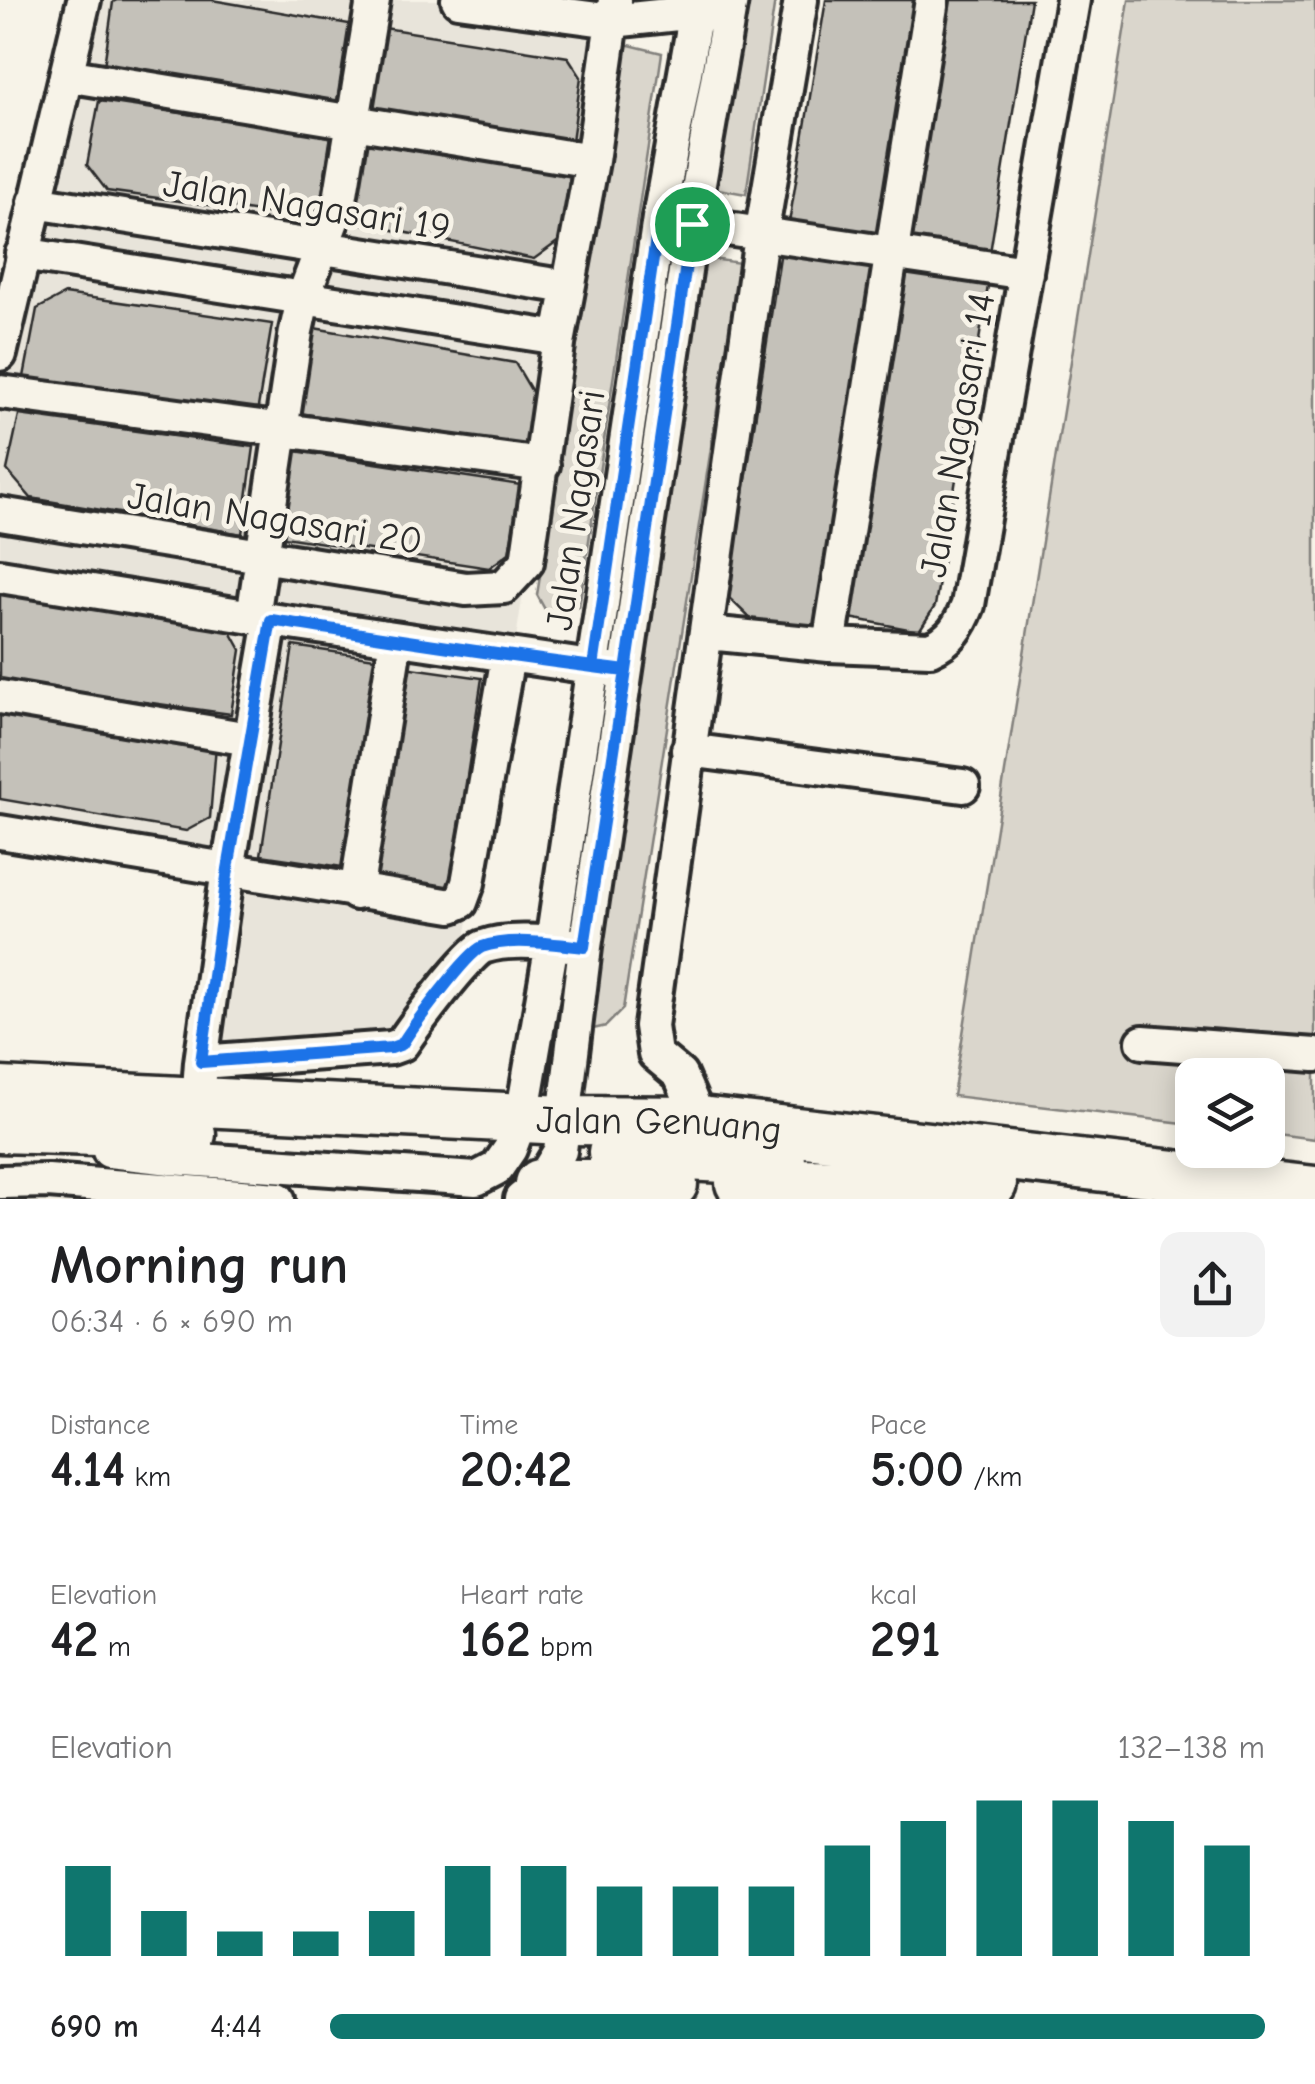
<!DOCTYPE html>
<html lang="en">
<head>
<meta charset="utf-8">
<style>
  :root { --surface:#fff; --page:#f2f2f2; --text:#202124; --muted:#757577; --accent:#0f766e }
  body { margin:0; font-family:"Comic Neue",sans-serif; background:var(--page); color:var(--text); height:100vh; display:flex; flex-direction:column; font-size:38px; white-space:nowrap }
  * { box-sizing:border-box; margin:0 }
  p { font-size:32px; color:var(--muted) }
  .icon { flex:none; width:55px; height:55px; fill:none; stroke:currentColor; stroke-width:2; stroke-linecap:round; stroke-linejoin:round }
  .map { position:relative; height:1199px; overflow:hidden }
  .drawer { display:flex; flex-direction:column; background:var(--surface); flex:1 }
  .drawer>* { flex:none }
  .buttons { position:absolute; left:1175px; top:1058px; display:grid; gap:20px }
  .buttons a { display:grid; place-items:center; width:110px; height:110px; border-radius:20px; background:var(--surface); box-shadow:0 5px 25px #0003; font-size:50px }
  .pin { position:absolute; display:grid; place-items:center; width:85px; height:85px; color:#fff; margin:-42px; border:5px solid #fff; border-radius:50%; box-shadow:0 2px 10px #0007 }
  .round { display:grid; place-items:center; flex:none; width:105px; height:105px; border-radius:20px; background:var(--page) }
  .headline { display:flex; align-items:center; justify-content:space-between; height:170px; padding:0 50px }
  h1 { font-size:55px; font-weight:600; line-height:75px }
  .stats { display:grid; grid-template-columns:repeat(3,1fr); gap:15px; height:170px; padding:10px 50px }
  .stats div { display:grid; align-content:center }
  .stats b { font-size:50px; font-weight:600 }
  .stats small { font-size:28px; font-weight:400 }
  .stats p { font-size:28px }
  .chart { height:280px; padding:20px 50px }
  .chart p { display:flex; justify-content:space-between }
  .chart svg { width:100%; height:180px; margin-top:10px; stroke:var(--accent); stroke-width:6 }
  ul { padding:0 50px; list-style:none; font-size:32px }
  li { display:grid; grid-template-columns:160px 120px 1fr; align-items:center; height:75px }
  li i { height:25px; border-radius:12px; background:var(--accent) }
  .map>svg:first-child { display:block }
</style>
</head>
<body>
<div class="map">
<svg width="1315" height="1199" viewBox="0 0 1315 1199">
  <rect width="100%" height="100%" fill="#f7f3e8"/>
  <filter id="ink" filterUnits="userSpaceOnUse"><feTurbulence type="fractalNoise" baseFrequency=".01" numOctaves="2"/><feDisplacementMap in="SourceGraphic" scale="20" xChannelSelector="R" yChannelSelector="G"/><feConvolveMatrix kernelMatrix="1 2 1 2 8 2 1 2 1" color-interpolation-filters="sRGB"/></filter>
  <g filter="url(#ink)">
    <!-- built -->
    <path fill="#e8e4da" d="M74,0h542l-125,798 -27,145 -72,96 -199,14 25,-177 -218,-35v-530z"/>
    <!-- green -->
    <path fill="#dad6cc" stroke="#82807c" stroke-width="2.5" d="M738,0h37l-29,194 -39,-7z
      M1129,0h186v1139l-47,-6v-58h-76v49l-239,-28z
      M625,44l37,9 -83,554 -32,6 -10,-18z
      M698,257l42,6 -117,746 -17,17 -13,3 -7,-13z"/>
    <!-- building -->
    <path fill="#c4c1b9" stroke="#2b2b2b" stroke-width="2.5" d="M117,0h95l137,24 -12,77 -233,-35 9,-64z
      M826,0h94l-39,240 -92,-17z
      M948,0h83l-42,259 -84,-16z
      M378,27l190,30 13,20 -9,64 -206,-33z
      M99,101l232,34 -13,85 -211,-29 -20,-26z
      M365,141l205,35 -10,64 -26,19 -180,-37z
      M781,250l93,15 -53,361 -68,-5 -25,-24z
      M905,268l84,12 -54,326 -16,25 -69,-13z
      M65,294l207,30 -15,89 -233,-36 13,-68z
      M314,328l201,35 19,32 -6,55 -228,-37z
      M19,415l235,32 -12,87 -211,-36 -24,-28z
      M295,451l226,34 -12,68 -20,15 -205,-31z
      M0,592l226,31 15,27 -10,64 -231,-32z
      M293,646l89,13 -33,209 -88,-13z
      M398,666l84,12 -32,210 -84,-13z
      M0,707l216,38 -6,73 -24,13 -186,-32z"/>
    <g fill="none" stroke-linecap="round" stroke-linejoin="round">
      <defs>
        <path id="minor" d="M458,0l154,21 84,-9 18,3
          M66,75l526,86
          M35,202l533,85
          M673,221l353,52
          M22,254l537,84
          M0,354l84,-354
          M0,392l543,73
          M0,514l466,75 38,-2 23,-25 32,-224 33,-177 23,-161
          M0,576l271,44 340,50
          M253,617l43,-286 8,-36 36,-95 33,-200
          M708,633l121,12 101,4c21,-9 30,-23 38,-44l105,-605
          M829,645l103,-645
          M0,697l249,42
          M688,750l275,36
          M0,832l452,74 9,-4 7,-19 40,-227
          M356,893l40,-254
          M1143,1042l172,13
          M201,1062l190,-14 11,-4c12,-18 66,-91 81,-97 24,-9 62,-5 87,-2
          M198,1103l3,-41 27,-193 43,-249
          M700,1121l-20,-46 -25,-21 -4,-28 110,-790 40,-236
          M109,1151l62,7 305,21 21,-11 13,-19 12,-32 30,-174 107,-725 39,-218
          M0,1182l48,-1 230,18
          M521,1199l19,-15 20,-33 25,-204 107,-723 39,-224"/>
        <g id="highway">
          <path id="s1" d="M0,1092l564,28 136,1 615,70"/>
          <path d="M0,1128l191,6"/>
          <path d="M613,1152l168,9"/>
          <path d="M740,1183l252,1"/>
          <path d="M540,1184h133"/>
        </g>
      </defs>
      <!-- minor casing -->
      <use href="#minor" stroke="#2b2b2b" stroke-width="40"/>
      <!-- highway casing -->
      <use href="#highway" stroke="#2b2b2b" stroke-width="55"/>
      <!-- minor -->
      <use href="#minor" stroke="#f7f3e8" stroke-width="32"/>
      <!-- highway -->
      <use href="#highway" stroke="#f7f3e8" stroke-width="48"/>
    </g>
  </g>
  <g fill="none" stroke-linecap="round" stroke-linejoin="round" filter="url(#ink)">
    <defs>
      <path id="route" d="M692,224l-66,447c-119,-14 -237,-33 -355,-51l-43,249 -27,193 190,-14 11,-4c11,-18 65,-91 80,-97 26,-10 75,-3 102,0l42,-276 -33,-4 66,-449 33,6"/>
    </defs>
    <!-- route casing -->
    <use href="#route" stroke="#fff" stroke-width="20"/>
    <!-- route -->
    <use href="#route" stroke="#1a73e8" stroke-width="12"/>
  </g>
  <g text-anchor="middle" stroke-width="10" stroke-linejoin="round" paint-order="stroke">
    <!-- street labels -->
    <g font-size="38" fill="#2b2b2b" stroke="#f7f3e8">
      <text transform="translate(307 205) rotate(9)" y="13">Jalan Nagasari 19</text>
      <text transform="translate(957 435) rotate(-80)" y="13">Jalan Nagasari 14</text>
      <text transform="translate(575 510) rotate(-82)" y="13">Jalan Nagasari</text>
      <text transform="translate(275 518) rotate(9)" y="13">Jalan Nagasari 20</text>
      <text dy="13" stroke="none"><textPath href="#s1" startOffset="660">Jalan Genuang</textPath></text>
    </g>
  </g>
</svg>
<div class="buttons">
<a><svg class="icon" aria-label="layers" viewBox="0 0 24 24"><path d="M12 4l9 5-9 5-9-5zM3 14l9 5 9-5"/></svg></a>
</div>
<div class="pin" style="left:692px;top:224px;background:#1e9e55"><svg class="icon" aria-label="arrive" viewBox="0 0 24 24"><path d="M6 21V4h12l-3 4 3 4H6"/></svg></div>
</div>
<section class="drawer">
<div class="headline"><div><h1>Morning run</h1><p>06:34 · 6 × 690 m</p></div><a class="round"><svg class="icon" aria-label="share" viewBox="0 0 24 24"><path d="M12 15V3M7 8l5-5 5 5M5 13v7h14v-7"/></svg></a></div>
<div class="stats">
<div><p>Distance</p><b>4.14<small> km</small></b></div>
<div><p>Time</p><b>20:42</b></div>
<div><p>Pace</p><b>5:00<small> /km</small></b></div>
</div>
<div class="stats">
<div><p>Elevation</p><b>42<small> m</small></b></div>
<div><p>Heart rate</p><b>162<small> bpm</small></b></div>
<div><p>kcal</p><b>291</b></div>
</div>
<div class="chart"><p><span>Elevation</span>132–138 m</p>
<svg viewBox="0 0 160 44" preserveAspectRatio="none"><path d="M5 44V22M15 44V33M25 44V38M35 44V38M45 44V33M55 44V22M65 44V22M75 44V27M85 44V27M95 44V27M105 44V17M115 44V11M125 44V6M135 44V6M145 44V11M155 44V17"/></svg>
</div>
<ul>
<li><b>690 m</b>4:44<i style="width:100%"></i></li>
</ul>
</section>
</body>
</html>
